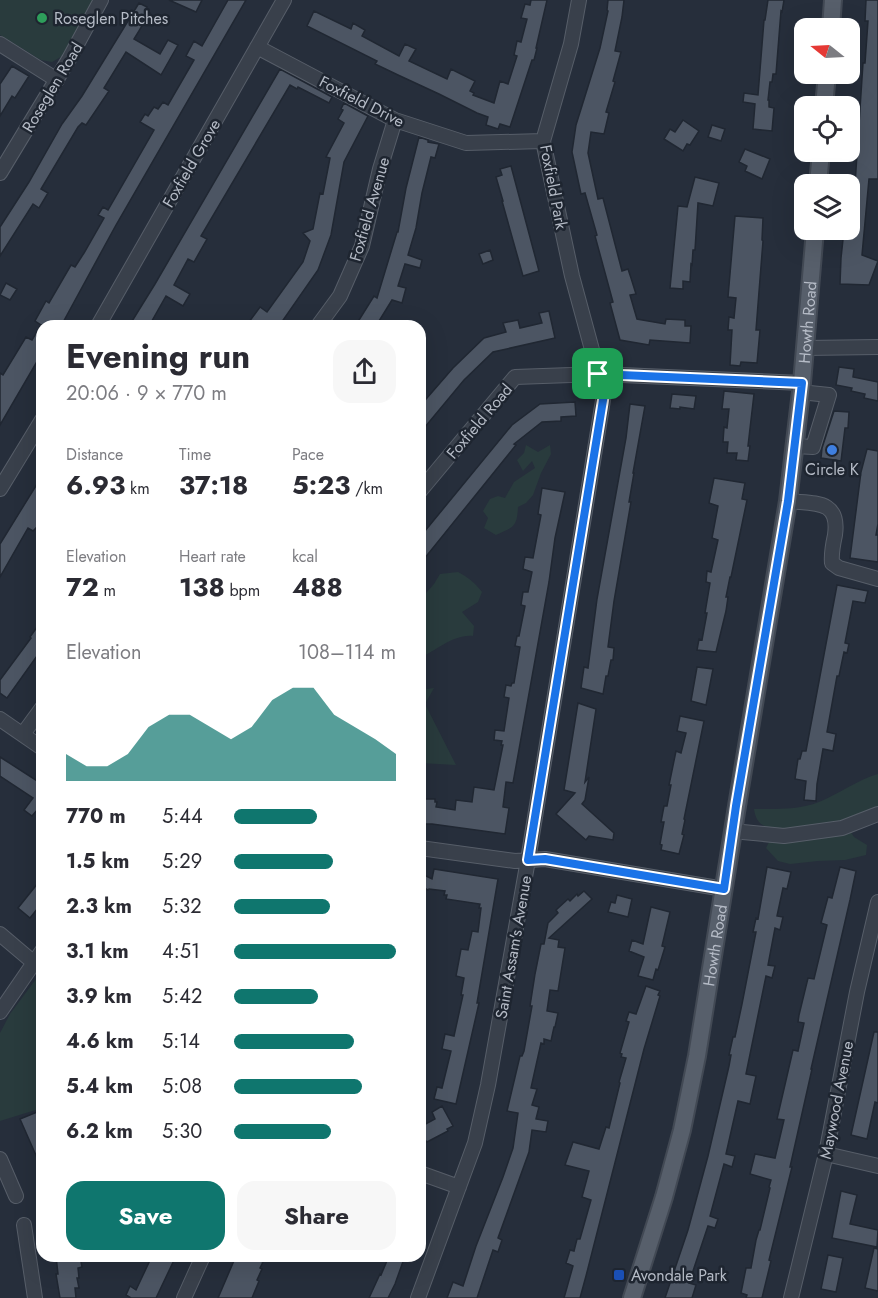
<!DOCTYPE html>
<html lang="en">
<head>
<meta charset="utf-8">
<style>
  :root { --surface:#fff; --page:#f7f7f7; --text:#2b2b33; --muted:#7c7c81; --accent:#0f766e }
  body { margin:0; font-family:Jost,sans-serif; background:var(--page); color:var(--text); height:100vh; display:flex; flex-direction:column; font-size:22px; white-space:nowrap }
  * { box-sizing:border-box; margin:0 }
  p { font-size:20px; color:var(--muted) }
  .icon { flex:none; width:33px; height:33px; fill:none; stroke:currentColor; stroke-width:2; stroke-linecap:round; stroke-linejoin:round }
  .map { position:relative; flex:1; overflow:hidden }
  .drawer { position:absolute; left:36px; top:320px; width:390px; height:942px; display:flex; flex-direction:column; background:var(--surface); border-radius:18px; box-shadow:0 6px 24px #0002 }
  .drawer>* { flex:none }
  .needle { width:39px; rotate:288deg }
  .controls { position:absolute; left:794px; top:18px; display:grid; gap:12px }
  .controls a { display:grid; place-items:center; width:66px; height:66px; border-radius:12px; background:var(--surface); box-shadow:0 6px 24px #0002; font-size:30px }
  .pin { position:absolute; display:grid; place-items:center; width:51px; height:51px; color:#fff; margin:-26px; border-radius:12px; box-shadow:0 3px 9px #0006 }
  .round { display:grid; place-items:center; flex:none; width:63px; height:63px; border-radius:18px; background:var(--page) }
  .head { display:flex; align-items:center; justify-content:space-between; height:102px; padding:0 30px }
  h1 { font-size:33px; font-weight:700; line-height:45px }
  .metrics { display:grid; grid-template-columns:repeat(3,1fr); gap:9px; height:102px; padding:6px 30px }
  .metrics div { display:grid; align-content:center }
  .metrics b { font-size:26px; font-weight:700 }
  .metrics small { font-size:16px; font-weight:400 }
  .metrics p { font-size:16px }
  .chart { height:168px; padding:12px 30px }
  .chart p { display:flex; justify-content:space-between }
  .chart svg { width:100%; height:108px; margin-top:6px; fill:var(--accent); opacity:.7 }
  .action { display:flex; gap:12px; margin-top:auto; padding:12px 30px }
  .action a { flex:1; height:69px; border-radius:18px; background:var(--accent); color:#fff; font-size:24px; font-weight:700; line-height:69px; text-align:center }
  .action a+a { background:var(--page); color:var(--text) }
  ul { padding:0 30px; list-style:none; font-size:20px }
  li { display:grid; grid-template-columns:96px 72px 1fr; align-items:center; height:45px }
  li i { height:15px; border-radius:8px; background:var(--accent) }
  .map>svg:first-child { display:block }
</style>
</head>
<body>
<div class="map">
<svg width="878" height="1298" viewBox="0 0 878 1298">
  <rect width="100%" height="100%" fill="#262e3b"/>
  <!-- green -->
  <path fill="#293b3d" d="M0,0h94l-30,55 -12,7 -11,-2 -41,-25z
    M526,445l12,7 12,-7 1,9 -10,19 -8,22 -7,8 -8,4c-1,21 -5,20 -22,28l-12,-7 4,-10 -5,-7 7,-12 8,-3 7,2 9,-16 21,-14 -3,-7 -9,10 -6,-11 7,-7z
    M458,572c10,5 17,11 24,20l-4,10 -16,10 12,14 -1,10c-19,-2 -36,14 -53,22v-37l2,-3 -2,-2v-16l14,-16 6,-10z
    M434,688l-9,16 31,61 -36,-2v-73z
    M878,774v36l-28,21 4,6 13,8 -1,10 -21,5 -27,1 -28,3 -12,-3 -12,-13 9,-18c-13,-4 -19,-7 -21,-21 22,0 45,1 65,-7 20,-8 38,-22 59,-28z
    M42,971v137l-42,13v-88l10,-19z"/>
  <!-- building -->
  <path fill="#4c5563" stroke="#202732" stroke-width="1.5" d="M169,0h33l-6,12z
    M228,0h18l-130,225 -55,101 -19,-1v28l-42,72v-52l3,2 23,-38 6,3 9,-15 -6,-4 11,-20 3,2 22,-38 4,2 9,-14 20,-35 -6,-3 5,-8 5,3 46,-80 -14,-8 5,-8 3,2 6,-9 4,2 5,-7 5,3 26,-45 -8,-4 8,-15 8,5z
    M531,0h16l-11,48h1l-3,12h-2l-22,67 -10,-3 -2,5 -12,-4 2,-8 -11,-4 -38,-19 -41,-19 -23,-11 2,-3 -70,-35 7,-15 37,18 2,-6 12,7 -3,6 37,20 6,-12 11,5 -7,12 38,18 4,-10 24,12 -5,10 4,2 -1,2 21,8 6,-22 8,3 9,-28 -3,-1 3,-14 4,1 6,-23 -6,-1 4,-14 5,1z
    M608,0h16l-2,17 -7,34 6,1 -8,29 2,1 -9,30 3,1 -5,21 -13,-2 -3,21 10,46 5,-1 19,73 6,-2 3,9 5,16 -6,1 7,24 28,5 1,-5 19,1v6h6l-1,17 -40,-3 -1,5 -29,-5 -10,-37 3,-1 -18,-66 2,-1 -12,-42 -4,1 -9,-42 4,-27 24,-77 8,-37 -1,-1z
    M768,0h16l-2,12 -1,-1 -5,63h-3l-1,8h-2l-2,18h1v7l5,1 -2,23 -19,-2 2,-25 -12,-2 1,-9 14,2 6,-75h1z
    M866,0h12v179h-9l-7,76 16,6 -9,24 -29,-1 1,-26 3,-28h5l2,-15h2l10,-152h2l3,-42h-3z
    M139,3l8,4 -2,3 5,3 -16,26 26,15 8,-14 10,5 -17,30 -35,-23 -22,36 5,3 -23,34 -4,-2 -4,4 -37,62 7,4 -9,15 -6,-4 -33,52v-29l29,-45 33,-58 20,-28z
    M12,66l17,10 -14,22 -3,-2 -12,20v-32z
    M280,69l52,28 -3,6 -31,-16 -1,2 -7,-4 -89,151 6,3 -13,23 -6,-3 -14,26 16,9 -7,12 -17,-10 -17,30h-20l26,-42z
    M344,103l24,13 -24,46 -13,73 -13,35 -39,56h-33l14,-19 7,5 36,-50 7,-21 -7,-8 10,-4 7,-36 3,1 7,-36 -4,-1 18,-34 -6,-4 5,-9 -2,-1z
    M683,120l16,11 -9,14 -3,-1 -4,7 -19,-12 6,-10 5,3z
    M712,125l13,4 -4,12 -13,-4z
    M419,137l9,3v2l11,2 -4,14 -4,-1 -9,36 -6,35 -8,27 14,5 -2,8 -15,-4 -1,3 -6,19 8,2 -4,15 -10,-3 -16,26h-8l-9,-6 15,-24 3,2 20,-66h1l8,-44z
    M745,149l25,10 -8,20 -17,-8 2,-5 -8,-4z
    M511,166l28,105 -16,5 -21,-75h1l-7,-24 6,-2 -2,-6z
    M695,177l24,6 -6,23 -15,-3 -3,47h-2l-1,15 -1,-1 -1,18 -7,-1v8l-13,-1 8,-82 9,1z
    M735,216l28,2 -1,22 1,1 -7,89h4l-3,33 -16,-1 -1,4 -10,-1 2,-35h-4l1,-13 5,1 2,-20 -8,-1z
    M490,250l3,10 -10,4 -4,-10z
    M6,283l11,6 -7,11 -10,-5z
    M549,311l6,27 -62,14 -29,28 -44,53v-27l33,-38 31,-30 22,-6 -3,-9 15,-3 2,8 22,-5 -3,-10z
    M839,367l15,2 -1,8 25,5v19l-14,-3 1,-4 -14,-3 1,-3 -16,-3z
    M724,391l30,3 -6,52h2l-2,15 -12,-1 1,-7h-10l1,-11h-5l1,-15 3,1 2,-19h-7z
    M672,394l24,2 -2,13 -14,-2v2l-10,-1z
    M575,402l1,14 -15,1v4l-19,1 -28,22 2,1 -96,119v-27l92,-112 28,-21z
    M630,404l15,2 -12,67h1l-5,29h2l-17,99 -6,46 6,1 -1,12h-2l-3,16h-2l-3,18 -22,-6 3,-21 4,1 9,-69 29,-161z
    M834,411l15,1 -1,16h-3l-4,33 -20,-3 1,-10z
    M867,449l11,2v73l-2,11h2v27l-28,-4 11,-86z
    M42,476v56l-6,-4 -3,3 -5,-3 -28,49v-33z
    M714,478l31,5 -3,16 5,1 -16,77h-1l-4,20h2l-2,14 -10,41 -19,-2 2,-11 3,1 5,-27h-2l5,-30 -4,-1 1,-11 4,1 7,-32 -6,-2 6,-32 -9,-3z
    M542,488l23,4 -10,46 -6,44 -36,201 -7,-1 -3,25 6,1 -4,26 -73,-10h-12v-17h2v-8h13v3h2l-1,5 19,3 1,-10 16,2 2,-15 20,3 9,-45h-2l1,-4 -8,-1 1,-10 9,1 5,-33 -5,-1 2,-12 5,1 1,-3h2l6,-36 -5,-1 2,-10h2l6,-30 -4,-1 2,-13h5l4,-20 -9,-3 2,-12 8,1 8,-43 -3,-1z
    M837,585l31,6 -3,12 -12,-2 -8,42 4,1 -2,9 -3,-1 -5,24h-2l-10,56 9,2 -3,17 -10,-2 -6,35 -1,17 -12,-1 2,-19 -11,-2 3,-20h2l2,-8h4z
    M42,620v29l-35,49 -7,-5v-13l31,-42 -1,-1z
    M697,667l16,2 -7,36 -15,-4z
    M578,703l18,6 -11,73 4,-5 -4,23 -3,4 32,29 -1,7 -24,-4 -3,4 -30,-26 19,-21 -11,-3z
    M680,716l24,5 -20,98 1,1 -3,14 2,1 -5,19 -18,-4 1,-5 -2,-1 4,-22h-3l3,-16h3l4,-21h-2l7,-34 5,2 5,-20 -9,-2z
    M0,757l42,27v28l-4,-3 -6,7 -8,-6 9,-12 -33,-22z
    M767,867l24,5 -4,17 -4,-1 -6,28 6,1 -3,13 -5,-2 -7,37 7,1 -3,12 -6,-2 -20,98 10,2 -6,28 -12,-3 -12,53 9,2 -3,11 -8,-3 -14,52 8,3 -3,9 -7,-2 -19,57 7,2 -4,13h-27l23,-68 20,-74 21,-90 2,-11h-2l4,-18h2l7,-33 14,-72h-3l3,-14 2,1z
    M840,867l16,4 -6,29 -39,169h1l-22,98h2l-23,93 2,1 -9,37h-16l1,-3 -6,-2 5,-25h5l5,-28 3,-10h1l10,-42 -1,-1 2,-7 -21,-6 5,-20 20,4 9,-38 -7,-1 16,-69 5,1 6,-28 -6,-1 1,-7 9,-37 6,1 13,-54 -6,-2 7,-26 4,1z
    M434,869l64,10 -21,124h2l-23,101 -22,-5 3,-12 5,1 9,-37 -9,-2 3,-15 9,2 9,-41h-2l3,-17 -8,-2 5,-27 7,1 4,-19 6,1 3,-24h-2l1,-4 -34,-5 1,-4h-3l1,-4 -16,-2 -1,1 -8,-4v-13l12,6z
    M42,878v25l-12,15 -12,-10z
    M584,891l8,8 -43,39 10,2 -1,7 7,1 -7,43 -8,-1 -3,21 11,2 -3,14h-1l-3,14 -7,-2v5l-3,-1 -10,45 6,1 -5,16 7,2 -3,12 12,2 -2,11 -14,-2 -3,22 -31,86 4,2 -4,12 -5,-2 -16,48h-30l6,-16 10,4 13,-40 27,-69 10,-29 5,-35 -11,-2 13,-55h2l2,-5 8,-45h-2l5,-32 6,-30h3l4,-21 10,-10 -2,-3 12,-11 2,2 7,-7 1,2z
    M617,895l15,4 -4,18 -20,-5 3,-10 4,1z
    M651,907l19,5 -8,34 3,1 -7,23 -2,-1 -3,11 -15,-4 6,-19 -15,-6 3,-11 11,4z
    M646,986l14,5 -2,4 2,1 -16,53 -58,227 -6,22h-16l9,-32 -7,-3 4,-13 4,1 3,-12h3l11,-39 -9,-3 7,-26 -24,-6 8,-23 26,7 7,-22 3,1 11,-45 -1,-1 7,-24 -5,-1 1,-3 -2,-1 9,-31 -3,-1 3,-9 7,2z
    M874,1032h4v71l-3,-1 -8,37 -16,-4z
    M442,1106l11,20 -6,3 1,2 -21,11 -2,-2 -2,1 -3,-5v-9l15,-8 -3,-7z
    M42,1110v59l-22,-50z
    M841,1191l16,4 -7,29 28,6 -1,17 -45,-9z
    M874,1248l4,1v42l-13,-3z
    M828,1255l15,3 -7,34 -15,-3z
    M56,1256h24l2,11 -4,1 1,10h-2l2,10h-4l1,10h-16l-4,-24h2z
    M152,1256h24l-20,42h-25l-5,-3 4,-9 6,4z
    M236,1256h21l-1,3 7,3 -3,6 2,1 -5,11 2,1 -7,17h-34z
    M389,1256h16l-10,28 -7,14h-19l11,-24 1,1z"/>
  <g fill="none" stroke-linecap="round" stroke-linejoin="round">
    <defs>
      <path id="minor" d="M0,44l57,36
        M257,47l138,73 71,23 77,-2
        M0,173l69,-114 32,-59
        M98,326l186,-326
        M318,326l22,-30 22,-50 18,-77 15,-49
        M805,348l73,-1
        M795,446l18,1 16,-52 -29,-3
        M0,489l42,-69
        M420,491l95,-114 84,-3 203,9
        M788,501c26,3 52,-2 47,34 -2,9 -4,18 -3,28l7,5 39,11
        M0,719l42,29
        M23,734l19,-26
        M732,831l52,5 58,-8 36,-14
        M420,848l95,13 30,-2 179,30
        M0,934l33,28
        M0,1012l42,-61
        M826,1154l52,12
        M0,1159l16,37
        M420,1173l39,14
        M24,1225l11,73
        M184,1298l19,-42
        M418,1298l57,-155 13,-58 40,-225 76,-466 -32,-118 -29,-135 28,-97 8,-44
        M791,1298l35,-144 31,-162 21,-90"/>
      <g id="major">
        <path d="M831,28l2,-28"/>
        <path d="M824,106l3,-32"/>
        <path d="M818,184l3,-32"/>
        <path id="s1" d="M632,1298l32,-101 18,-67 15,-74 40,-250 51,-305 14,-118 13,-153"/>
      </g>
    </defs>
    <!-- minor casing -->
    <use href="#minor" stroke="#575e69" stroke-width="16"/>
    <!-- major casing -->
    <use href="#major" stroke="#424954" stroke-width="20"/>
    <!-- minor -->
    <use href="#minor" stroke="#39404b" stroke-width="14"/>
    <!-- major -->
    <use href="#major" stroke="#575f6b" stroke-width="16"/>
  </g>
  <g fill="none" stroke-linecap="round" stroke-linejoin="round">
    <defs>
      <path id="route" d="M598,374l204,9 -14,118 -52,305 -12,83 -179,-30 -17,1 76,-466z"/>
    </defs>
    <!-- route casing -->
    <use href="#route" stroke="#fff" stroke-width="12"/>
    <!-- route -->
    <use href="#route" stroke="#1a73e8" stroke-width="8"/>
  </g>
  <!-- markers -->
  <circle fill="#2e9e5b" stroke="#1e2530" stroke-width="2" cx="42" cy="18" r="6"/>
  <circle fill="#3f7fe0" stroke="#1e2530" stroke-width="2" cx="832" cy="450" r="6"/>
  <rect fill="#1a4fb4" stroke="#1e2530" stroke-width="2" x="613" y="1269" width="12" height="12" rx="3"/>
  <g text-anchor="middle" stroke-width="5" stroke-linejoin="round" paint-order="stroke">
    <!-- poi labels -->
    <g font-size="16" fill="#b5bbc6" stroke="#1e2530" text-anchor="start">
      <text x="54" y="24">Roseglen Pitches</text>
      <text x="832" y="475" text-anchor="middle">Circle K</text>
      <text x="631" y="1281">Avondale Park</text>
    </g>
    <!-- street labels -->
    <g font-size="16" fill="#b5bbc6" stroke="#1e2530">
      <text transform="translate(52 87) rotate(-59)" y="6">Roseglen Road</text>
      <text transform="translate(362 101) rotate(27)" y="6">Foxfield Drive</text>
      <text transform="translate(191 163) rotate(-60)" y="6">Foxfield Grove</text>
      <text transform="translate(554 187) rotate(79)" y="6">Foxfield Park</text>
      <text transform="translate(369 209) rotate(-74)" y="6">Foxfield Avenue</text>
      <text dy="6" stroke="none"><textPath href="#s1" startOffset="993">Howth Road</textPath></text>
      <text transform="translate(479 421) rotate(-50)" y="6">Foxfield Road</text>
      <text dy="6" stroke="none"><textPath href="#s1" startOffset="363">Howth Road</textPath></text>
      <text transform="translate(513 947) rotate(-80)" y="6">Saint Assam's Avenue</text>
      <text transform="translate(836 1100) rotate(-79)" y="6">Maywood Avenue</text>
    </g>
  </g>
</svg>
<div class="controls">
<a><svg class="needle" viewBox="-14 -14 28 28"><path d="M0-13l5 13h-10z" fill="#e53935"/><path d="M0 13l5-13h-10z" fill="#7c7c81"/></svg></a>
<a><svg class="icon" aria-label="locate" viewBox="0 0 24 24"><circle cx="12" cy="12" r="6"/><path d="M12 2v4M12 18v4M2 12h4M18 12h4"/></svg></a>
<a><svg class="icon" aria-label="layers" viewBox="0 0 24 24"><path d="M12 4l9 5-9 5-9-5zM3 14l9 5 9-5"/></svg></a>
</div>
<div class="pin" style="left:598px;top:374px;background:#1e9e55"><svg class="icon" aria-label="arrive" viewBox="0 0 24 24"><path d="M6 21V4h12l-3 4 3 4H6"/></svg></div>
<section class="drawer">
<div class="head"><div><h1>Evening run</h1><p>20:06 · 9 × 770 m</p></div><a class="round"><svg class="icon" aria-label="share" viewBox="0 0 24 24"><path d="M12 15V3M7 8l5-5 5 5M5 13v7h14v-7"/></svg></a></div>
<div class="metrics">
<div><p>Distance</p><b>6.93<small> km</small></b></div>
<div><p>Time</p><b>37:18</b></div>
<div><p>Pace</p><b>5:23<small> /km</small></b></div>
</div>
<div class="metrics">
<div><p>Elevation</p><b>72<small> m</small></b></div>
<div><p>Heart rate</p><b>138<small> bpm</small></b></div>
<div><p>kcal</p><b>488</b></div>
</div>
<div class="chart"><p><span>Elevation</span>108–114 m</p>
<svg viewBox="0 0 160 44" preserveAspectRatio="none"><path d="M0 44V33L10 38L20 38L30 33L40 22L50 17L60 17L70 22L80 27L90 22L100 11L110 6L120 6L130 17L140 22L150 27L160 33V44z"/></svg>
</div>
<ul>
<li><b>770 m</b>5:44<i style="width:51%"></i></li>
<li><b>1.5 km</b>5:29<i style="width:61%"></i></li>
<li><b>2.3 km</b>5:32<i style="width:59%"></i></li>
<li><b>3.1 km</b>4:51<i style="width:100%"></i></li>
<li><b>3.9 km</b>5:42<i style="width:52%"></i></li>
<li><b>4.6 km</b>5:14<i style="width:74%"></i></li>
<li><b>5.4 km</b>5:08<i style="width:79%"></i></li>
<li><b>6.2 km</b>5:30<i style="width:60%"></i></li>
</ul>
<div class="action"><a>Save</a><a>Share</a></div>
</section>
</div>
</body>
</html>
